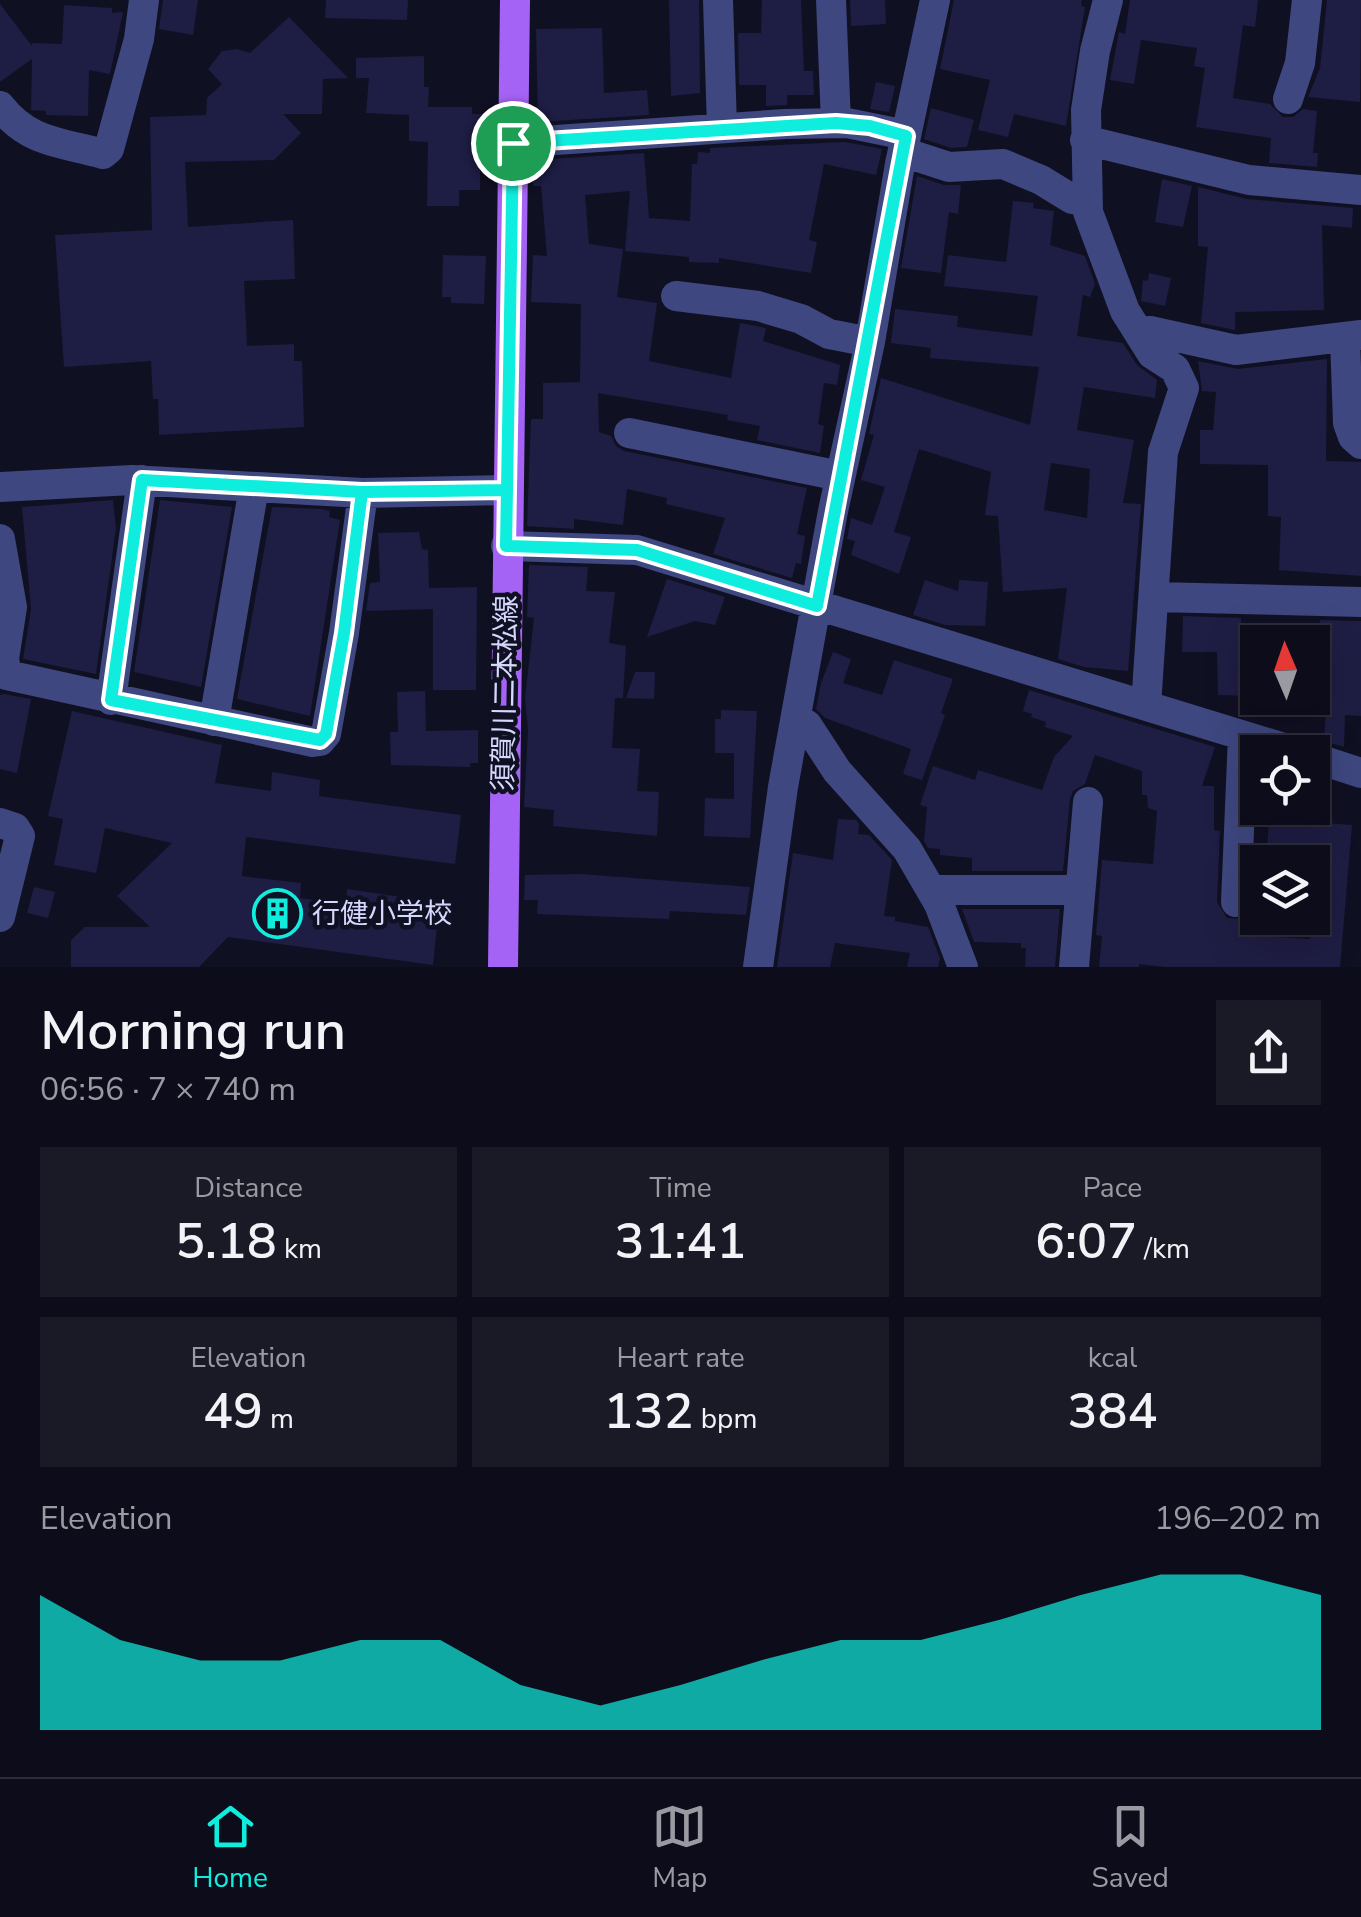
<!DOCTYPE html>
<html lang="en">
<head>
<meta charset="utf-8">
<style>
  :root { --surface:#0c0c1a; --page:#1a1a27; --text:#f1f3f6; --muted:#9a9ba2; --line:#2c2c39; --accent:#0feede }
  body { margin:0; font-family:"Nunito Sans","Noto Sans JP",sans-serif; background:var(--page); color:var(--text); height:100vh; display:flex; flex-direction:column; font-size:38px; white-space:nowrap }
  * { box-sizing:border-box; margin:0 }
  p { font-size:32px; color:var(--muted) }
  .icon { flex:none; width:55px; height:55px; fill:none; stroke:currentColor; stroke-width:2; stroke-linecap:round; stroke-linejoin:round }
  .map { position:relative; height:967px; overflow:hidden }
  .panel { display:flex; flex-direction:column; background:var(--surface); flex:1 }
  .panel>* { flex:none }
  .needle { width:65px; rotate:358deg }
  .controls { position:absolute; left:1240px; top:625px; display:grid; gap:20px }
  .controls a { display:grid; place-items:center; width:90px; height:90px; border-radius:0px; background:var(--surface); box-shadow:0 10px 40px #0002,0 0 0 2px var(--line); font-size:50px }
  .pin { position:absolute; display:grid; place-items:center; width:85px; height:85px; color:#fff; margin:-42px; border:5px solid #fff; border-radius:50%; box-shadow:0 2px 10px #0007 }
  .round { display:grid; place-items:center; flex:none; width:105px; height:105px; border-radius:0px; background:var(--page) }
  .overview { display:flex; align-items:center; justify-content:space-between; height:170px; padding:0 40px }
  h1 { font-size:55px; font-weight:600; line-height:75px }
  .stats { display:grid; grid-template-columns:repeat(3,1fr); gap:15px; height:170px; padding:10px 40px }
  .stats div { display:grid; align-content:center; border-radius:0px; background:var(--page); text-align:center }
  .stats b { font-size:50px; font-weight:600 }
  .stats small { font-size:28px; font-weight:400 }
  .stats p { font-size:28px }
  .chart { height:280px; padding:20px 40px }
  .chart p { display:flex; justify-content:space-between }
  .chart svg { width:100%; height:180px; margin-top:10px; fill:var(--accent); opacity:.7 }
  .tab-bar { display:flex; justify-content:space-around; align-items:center; height:140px; border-top:2px solid var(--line); background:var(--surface); font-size:28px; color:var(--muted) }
  .tab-bar a { display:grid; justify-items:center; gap:5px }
  .tab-bar .active { color:var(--accent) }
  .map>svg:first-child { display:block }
</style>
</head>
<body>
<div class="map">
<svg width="1361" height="967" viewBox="0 0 1361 967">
  <rect width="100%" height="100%" fill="#101023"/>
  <!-- building -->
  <path fill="#1e1d43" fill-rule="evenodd" d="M163,0h35l-5,35 -34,-6z
    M326,0h82l-1,20 -82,-2z
    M669,0h30l1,93 -29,3z
    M762,0h39l3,71h9l1,24h-27v10l-21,1v-21h-27l-1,-52h23z
    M850,0h35l1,24 -35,2z
    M954,0h128l-1,6 4,1 -19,119 -52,-12 -6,23 -30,-7 12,-50 -50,-11z
    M1130,0h128l-3,27 -12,-2 -10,73 37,6 13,13h10l10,-8 14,2 -4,42h5l-1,14 -48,-4 2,-25 -75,-11 9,-59 -11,-2 3,-18 -56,-8 -7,44 -24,-4 9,-48 6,2z
    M1327,0h34l-1,102 -52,-5 12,-29z
    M0,4l32,42v-3l30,1 2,-39 48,3v5l11,-1 -13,62 -21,-4 -1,46 -42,-1v-4l-15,-1 1,-51 -32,23z
    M289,17l59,61 -25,1 -1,35h-39l18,19 -27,27 -89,2 3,65 105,-7 2,59 -51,2 3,65 47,-2v17h8l2,66 -145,8 -1,-36h-5l-2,-38 -87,6 -9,-132 97,-5 -2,-113 56,-2 1,-17 15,-14 -14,-15 14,-18 15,-2 13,4z
    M602,28l2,65 43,-3 2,25 -111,7 -2,-93z
    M424,56v31h5l-1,20h44v7h12v28h-4v48h-21v16h-32l1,-64 -19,-1v-26l-43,-2 3,-35h-13v-20z
    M876,82l19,4 -6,26 -19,-3z
    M931,108l43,12 -7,27 -16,1 -27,-9z
    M845,142l37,7 -6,26 -52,-11 -15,76 8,2 -6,31 -92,-15v5l-30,-1v-5l-64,-6 5,-60 -45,4 4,49 34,5 -6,48 40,6 -8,58 82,17 9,-55 26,5 -3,13 77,24 -3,20 -13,-2 -6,41 6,2 -4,27 -63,-13 3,-14 -33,-6 1,-5 -130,-22 1,39 12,4 5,10 8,5 183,37 -10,46 8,2 -4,28 -5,-1 -4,15 -79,-24 12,-36 -59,-14 1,-6 -40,-9 -4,36 -49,-6v10l-47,-3 4,-107h12v-36l37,-1 1,-78 -50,-2 2,-47 14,1 -6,-70h-8v-26l111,-7 5,65 41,3 2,-57h5l1,-12 12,1v-5z
    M917,176l27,9h17l-3,29 -9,-2 -8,61 -40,-5z
    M1162,179l30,7 -9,41 -28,-5z
    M1198,187l49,12 106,9 -1,20 -30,-3 2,85 -89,2v18l-34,-7 7,-76 -10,-1z
    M1013,201l21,2 -1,5 21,3 -4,34 35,11 10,28 -5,13 -7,-2 -6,41 46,7 14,22 20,15 -2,18 -71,-11 -7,43 57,10 -11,63 18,1 -13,167 -44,-4 -26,-8 9,-71 -64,4 -5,-76 -13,-1 6,-43 -72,-23 -25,83 17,5 -12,37 -48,-19 4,-14 -8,-2 4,-21 21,7 13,-38 -24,-7 13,-45 -5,-1 12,-56 149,47 9,-58 -109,-9 1,-10 -40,-5 4,-34 63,7 -1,11 75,9 6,-40 -94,-10 4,-31 58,7zM1051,463l39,6 -3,49 -43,-8z
    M443,255l43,1 -2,48 -33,-1v-6h-9z
    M1149,273l22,5 -6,28 -24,-5 2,-21 5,1z
    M1327,359l-1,102 35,1v114l-82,-6 2,-53 -13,-1v-51l-68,-1v-34h13l3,-38 -14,-1 -4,-30 40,8z
    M113,500l3,28 -20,146 -73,-15 8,-50 -9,-102z
    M160,500l72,7 -31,180 -67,-15z
    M272,507l49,2 9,2 -1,6 11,3 -30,196 -73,-17z
    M419,532l3,17 6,1 1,38 48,-1 -1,103h-43v-81l-67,2 4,-28 10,-1 -2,-49z
    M529,565l59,2 -2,24 29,1 -6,51 17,3 -3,52h-8l-3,50 28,1 -3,42 22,1 -2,44 -104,-10 1,-16 -30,-3 4,-77 -3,-32 9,-80 -7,-1z
    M667,579l58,18 -10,28 -20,-4 -48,16z
    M925,580l33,11 1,-11 29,2 -3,44 -40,-1 -32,-10z
    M1183,616l58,2 -1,49 18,1v28l-40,-1 -1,-43h-35z
    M1320,620l41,1v95l-16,-1 -1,32 -20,-6 2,-35 -14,-1v-32h4z
    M833,652l18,7 -8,24 39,12 12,-35 59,19 -12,34 4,2 -23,65 -19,-6 8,-25 -86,-31 -9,-9 5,-26z
    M635,672h20l-1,27 -28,-1z
    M1029,690l186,57 -13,39h12v44l6,1 -3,71 10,16 16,1 -1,16 68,4 9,-85 -52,-5 2,-30 83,6 -12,142h-175l-26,-3v3h-40l3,-31 -6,-1 6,-75 51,4 4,-53 -9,-3 -1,-13h-5v-24l-47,-16 -10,29 -12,7 -3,8 -7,72h-91v-13l-32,-3v-6l-12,-1 -4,-7 3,-34 -7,-2 13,-39 42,14 3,-10 64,20 12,-33 19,-21 -28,-9 1,-5 -15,-5 1,-3 -9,-3z
    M425,691l1,40 52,-1v33h-8v4l-79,-2 -1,-33h8l-1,-40z
    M4,694l27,5 -14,74 -17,-4v-74z
    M721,710l36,1 -7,127 -46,-2 1,-38 29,1v-46h-19v-34h6z
    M72,711l150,34 -7,38 56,8 1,-19 48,8 -1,16 142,19 -6,49 -209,-27 -4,39 59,7 -1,15 46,6 1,-15 54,8 -2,13 39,6 -5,49 -205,-28 -29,30h-128v-27l14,-13h65l-33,-31 55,-53 -67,-15 -9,45 -42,-8 9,-46 -15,-3z
    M838,819l18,1 3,4 -1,10 11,1 23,25 -8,56 11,1v4l33,6 12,31 -2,9h-31l3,-14 -75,-10 -5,24h-53l16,-114 40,7z
    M581,874l169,13 -4,28 -76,-4 -1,8 -132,-5 1,-14h-14l1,-25z
    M34,887l21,5 -7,26 -21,-5z
    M962,909h98l-5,58h-30l1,-19h-5v-5l-47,-1z"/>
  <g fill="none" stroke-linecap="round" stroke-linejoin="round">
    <!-- minor -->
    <path stroke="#3e477f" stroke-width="30" d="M718,0l4,128
      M831,0l5,123
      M1108,0l-13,51 -9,59 2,102 37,99 27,43 23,15 9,19 -21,64 -17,254
      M1288,99l12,-36 7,-63
      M0,106c29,37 60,36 103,48l6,-5 30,-110 5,-39
      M1085,140l164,40 112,10
      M513,143l272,-19 62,-1 59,12
      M903,152l46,15 54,-3 38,16 31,19 15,1
      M676,296l82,10 43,13 28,15 41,8
      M1140,332l10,-1 86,19 125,-15
      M1345,339l3,84 5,14 8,7
      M629,433l211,43
      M0,487l132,-7 231,13 144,-3
      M0,539l12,68 -8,52 3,16 306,67 7,-1 6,-7 18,-101 19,-140
      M506,546l131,4 660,202
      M1155,597l206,5
      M111,700l31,-220
      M796,719l11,6 30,46 70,78 32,55 24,63
      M214,721l40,-234
      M1312,757l49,16
      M0,823l15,5 5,8 -20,81
      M931,890h149
      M1236,902l7,-166
      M758,967l25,-180 50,-276 37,-169 30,-178 35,-164
      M1074,967l14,-165"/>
    <!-- major -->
    <path stroke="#a563f5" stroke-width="30" d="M503,967l12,-967"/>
  </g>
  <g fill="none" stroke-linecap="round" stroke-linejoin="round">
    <defs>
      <path id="route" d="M513,143l-6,347 -145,2 -220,-12 -31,220 209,40 6,-6 18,-101 18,-141 145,-2 -1,56 131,4 180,56 89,-470 -36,-10 -34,-3 -323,20"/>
    </defs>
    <!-- route casing -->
    <use href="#route" stroke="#fff" stroke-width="20"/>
    <!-- route -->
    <use href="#route" stroke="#0feede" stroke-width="12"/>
  </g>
  <!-- icons -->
  <defs>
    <symbol id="building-ring" viewBox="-11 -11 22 22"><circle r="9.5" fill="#101023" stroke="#0feede" stroke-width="1.5"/><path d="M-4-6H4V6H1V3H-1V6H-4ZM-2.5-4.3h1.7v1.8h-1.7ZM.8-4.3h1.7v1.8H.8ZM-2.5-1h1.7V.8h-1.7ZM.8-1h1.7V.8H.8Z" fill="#0feede"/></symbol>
  </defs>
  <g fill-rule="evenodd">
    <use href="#building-ring" x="250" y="886" width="55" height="55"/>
  </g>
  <g text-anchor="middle" stroke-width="9" stroke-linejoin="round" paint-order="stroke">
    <!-- street labels -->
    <g font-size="28" fill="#d5d7fc" stroke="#101023">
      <text transform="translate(504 693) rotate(-89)" y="10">須賀川二本松線</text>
    </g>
    <!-- poi labels -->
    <g font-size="28" fill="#d5d7fc" stroke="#101023" text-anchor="start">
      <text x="312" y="923">行健小学校</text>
    </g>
  </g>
</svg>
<div class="controls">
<a><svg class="needle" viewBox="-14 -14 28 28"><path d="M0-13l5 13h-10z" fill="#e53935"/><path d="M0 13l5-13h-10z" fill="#9a9ba2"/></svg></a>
<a><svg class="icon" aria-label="locate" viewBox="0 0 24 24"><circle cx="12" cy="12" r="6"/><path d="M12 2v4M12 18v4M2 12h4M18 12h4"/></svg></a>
<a><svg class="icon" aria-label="layers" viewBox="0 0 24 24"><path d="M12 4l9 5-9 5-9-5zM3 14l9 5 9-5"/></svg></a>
</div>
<div class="pin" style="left:513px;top:143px;background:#1e9e55"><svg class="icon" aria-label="arrive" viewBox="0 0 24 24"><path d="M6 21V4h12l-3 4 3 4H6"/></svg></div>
</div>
<section class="panel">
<div class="overview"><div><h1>Morning run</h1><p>06:56 · 7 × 740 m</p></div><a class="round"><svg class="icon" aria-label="share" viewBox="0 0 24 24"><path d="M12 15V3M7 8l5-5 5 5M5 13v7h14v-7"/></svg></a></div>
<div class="stats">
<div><p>Distance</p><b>5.18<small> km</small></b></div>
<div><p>Time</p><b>31:41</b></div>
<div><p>Pace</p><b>6:07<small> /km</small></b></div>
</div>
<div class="stats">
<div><p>Elevation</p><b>49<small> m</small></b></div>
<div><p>Heart rate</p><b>132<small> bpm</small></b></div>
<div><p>kcal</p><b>384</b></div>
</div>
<div class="chart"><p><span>Elevation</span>196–202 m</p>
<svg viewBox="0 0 160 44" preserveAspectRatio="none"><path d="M0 44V11L10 22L20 27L30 27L40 22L50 22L60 33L70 38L80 33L90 27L100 22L110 22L120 17L130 11L140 6L150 6L160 11V44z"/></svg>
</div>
</section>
<nav class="tab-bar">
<a class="active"><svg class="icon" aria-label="home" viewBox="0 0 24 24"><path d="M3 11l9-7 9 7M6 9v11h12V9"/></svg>Home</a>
<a><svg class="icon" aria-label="map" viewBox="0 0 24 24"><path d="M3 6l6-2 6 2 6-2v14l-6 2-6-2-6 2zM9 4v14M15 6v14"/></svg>Map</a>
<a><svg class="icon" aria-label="saved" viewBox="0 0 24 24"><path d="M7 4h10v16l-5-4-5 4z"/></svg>Saved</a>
</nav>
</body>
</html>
